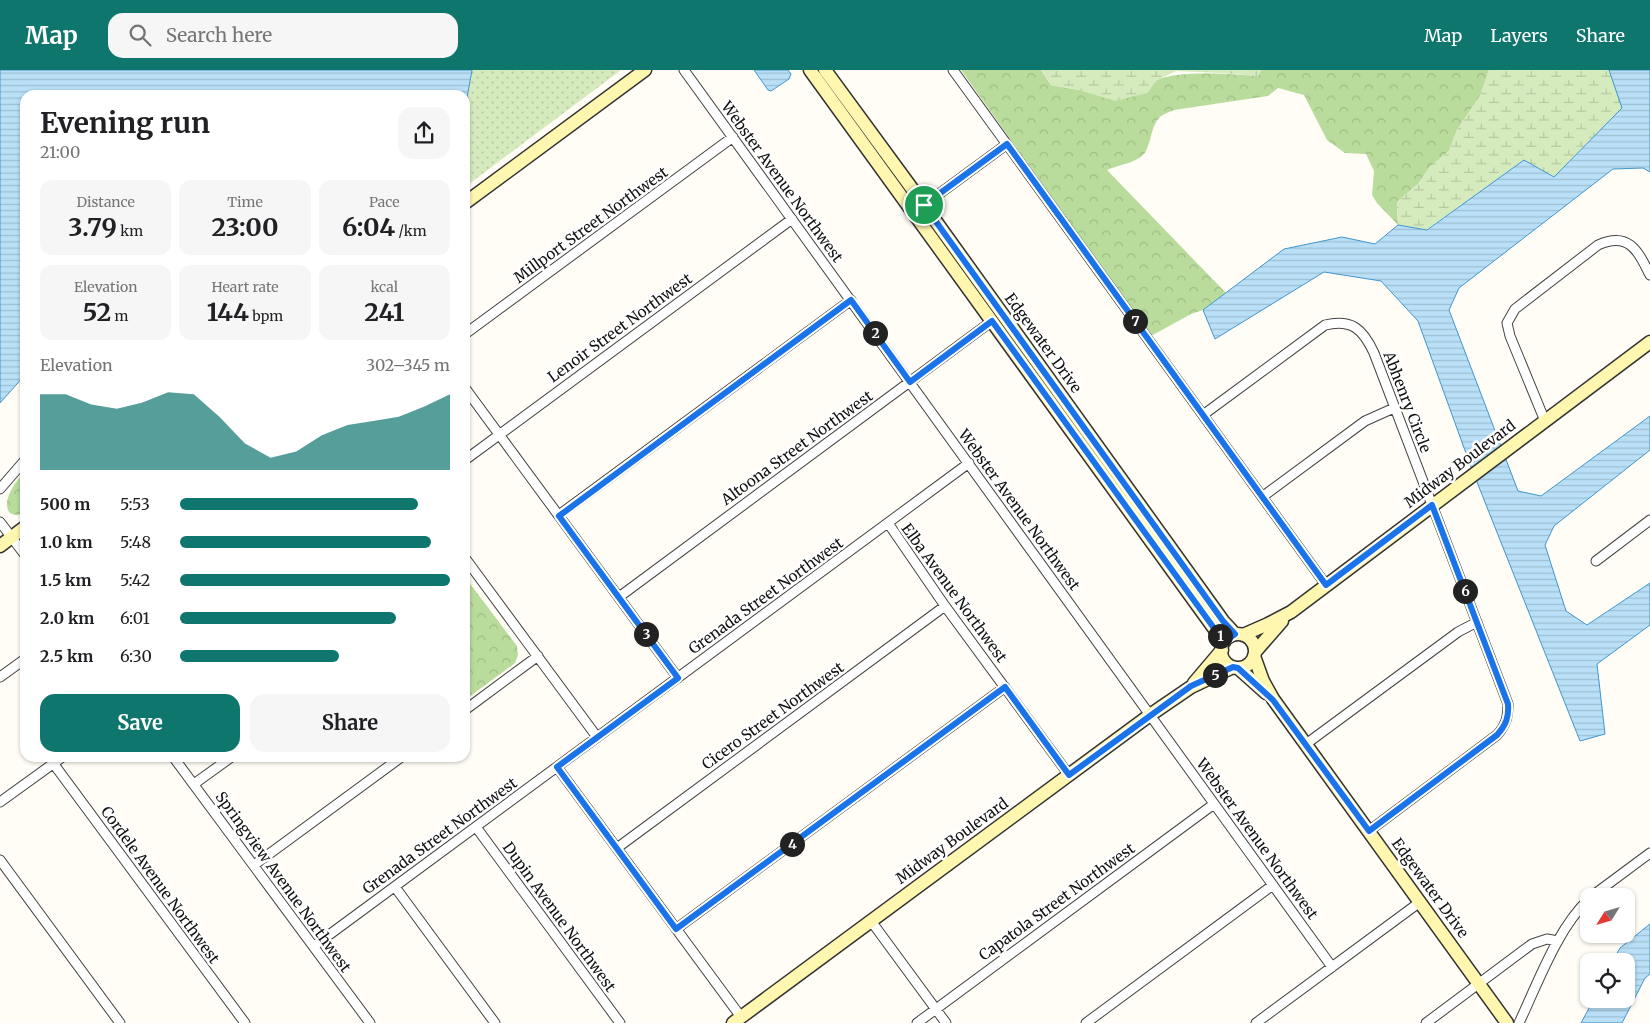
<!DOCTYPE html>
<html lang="en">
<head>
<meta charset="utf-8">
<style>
  :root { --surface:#fff; --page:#f6f6f6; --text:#202124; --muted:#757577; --accent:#0f766e }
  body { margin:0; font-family:Merriweather,serif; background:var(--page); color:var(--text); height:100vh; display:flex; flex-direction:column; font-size:19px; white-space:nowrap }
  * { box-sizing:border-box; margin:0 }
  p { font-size:16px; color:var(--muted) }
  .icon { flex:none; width:28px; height:28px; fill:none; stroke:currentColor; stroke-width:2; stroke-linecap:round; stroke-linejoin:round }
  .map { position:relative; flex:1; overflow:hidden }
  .panel { position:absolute; left:20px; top:20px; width:450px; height:672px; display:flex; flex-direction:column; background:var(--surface); border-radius:15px; box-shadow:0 1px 4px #0004 }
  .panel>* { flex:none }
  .needle { width:32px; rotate:233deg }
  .tools { position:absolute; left:1580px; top:818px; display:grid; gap:10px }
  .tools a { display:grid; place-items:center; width:55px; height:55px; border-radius:10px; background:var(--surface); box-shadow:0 1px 4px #0004; font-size:25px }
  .pin { position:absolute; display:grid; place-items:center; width:42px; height:42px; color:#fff; margin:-21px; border:2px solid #fff; border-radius:50%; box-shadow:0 1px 5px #0007 }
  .km { position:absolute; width:25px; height:25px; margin:-12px; border-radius:50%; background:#222; color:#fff; font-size:14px; line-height:25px; text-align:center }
  .round { display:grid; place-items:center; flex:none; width:52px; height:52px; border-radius:15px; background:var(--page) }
  .summary { display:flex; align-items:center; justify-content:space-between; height:85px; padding:0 20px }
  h1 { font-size:28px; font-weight:700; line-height:38px }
  .metrics { display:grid; grid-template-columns:repeat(3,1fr); gap:8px; height:85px; padding:5px 20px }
  .metrics div { display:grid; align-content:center; border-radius:12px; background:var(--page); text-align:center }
  .metrics b { font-size:25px; font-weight:700 }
  .metrics small { font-size:14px; font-weight:400 }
  .metrics p { font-size:14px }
  .chart { height:140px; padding:10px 20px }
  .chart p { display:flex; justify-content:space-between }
  .chart svg { width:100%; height:90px; margin-top:5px; fill:var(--accent); opacity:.7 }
  .cta { display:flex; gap:10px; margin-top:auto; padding:10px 20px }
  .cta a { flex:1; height:58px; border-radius:15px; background:var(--accent); color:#fff; font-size:20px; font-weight:700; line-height:58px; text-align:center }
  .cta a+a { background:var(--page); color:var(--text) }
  ul { padding:0 20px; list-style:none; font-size:16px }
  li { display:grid; grid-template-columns:80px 60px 1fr; align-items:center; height:38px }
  li i { height:12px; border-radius:6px; background:var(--accent) }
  header { display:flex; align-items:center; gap:30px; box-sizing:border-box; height:70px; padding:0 25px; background:var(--accent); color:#fff }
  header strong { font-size:24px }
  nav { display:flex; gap:28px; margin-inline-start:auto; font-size:18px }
  .search { width:350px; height:45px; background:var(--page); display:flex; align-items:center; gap:12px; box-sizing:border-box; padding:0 18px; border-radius:15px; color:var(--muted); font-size:19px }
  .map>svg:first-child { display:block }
</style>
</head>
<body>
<header>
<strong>Map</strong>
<div class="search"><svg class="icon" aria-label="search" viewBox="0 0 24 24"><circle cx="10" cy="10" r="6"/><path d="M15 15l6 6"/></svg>Search here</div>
<nav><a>Map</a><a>Layers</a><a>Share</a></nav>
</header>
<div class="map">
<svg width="1650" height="953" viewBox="0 0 1650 953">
  <defs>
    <pattern id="forest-crowns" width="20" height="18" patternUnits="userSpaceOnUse" patternTransform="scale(1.25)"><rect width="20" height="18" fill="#b9dc9c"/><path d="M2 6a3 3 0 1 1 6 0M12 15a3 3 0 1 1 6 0" fill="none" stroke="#9ebc85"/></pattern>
    <pattern id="wetland-marsh" width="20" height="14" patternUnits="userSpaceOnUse" patternTransform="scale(1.25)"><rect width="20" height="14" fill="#d5ebbd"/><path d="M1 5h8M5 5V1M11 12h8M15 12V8" fill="none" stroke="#b6c8a1"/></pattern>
    <pattern id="park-dots" width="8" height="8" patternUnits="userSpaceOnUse" patternTransform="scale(1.25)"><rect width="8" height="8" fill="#d5ebbd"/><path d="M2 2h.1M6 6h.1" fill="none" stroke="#b6c8a1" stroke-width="1.8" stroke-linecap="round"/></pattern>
    <pattern id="water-rules" width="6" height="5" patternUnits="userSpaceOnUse" patternTransform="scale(1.25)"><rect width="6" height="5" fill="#b9e0f7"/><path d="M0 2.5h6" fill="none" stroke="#9ebfd3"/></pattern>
  </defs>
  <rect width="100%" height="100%" fill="#fffdf5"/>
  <!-- forest -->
  <path fill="url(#forest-crowns)" d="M961,0h80l10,15 28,5 68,3c3,-4 6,-10 10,-13 20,-10 76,-6 101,-4l3,-6h228l-9,26 -23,34 -8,21 -19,16 -12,17 -21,18 1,23 -21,-22 -5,-8 2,-24 -8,-17 -21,-1 -18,-13 -23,-45 -26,-7 -10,8 -94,14c-4,2 -11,4 -14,7 -10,10 -8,26 -16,37 -8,9 -26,11 -37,16l119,123 -23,17 -12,4 -40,22z
    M25,401v42c-5,2 -10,3 -15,0 -10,-11 7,-33 15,-42z
    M465,507l52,69 1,9 -3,8 -50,37z"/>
  <!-- wetland -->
  <path fill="url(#wetland-marsh)" d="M1041,0h220l-2,6 -38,-3 -45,-2 -19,9 -10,13 -32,8 -36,-11 -28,-5z
    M1489,0h120l13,38 -68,69 -30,-17 -98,70 -28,-5 -1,-23 21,-18 12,-17 19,-16 8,-21 23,-34z"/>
  <!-- park -->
  <path fill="url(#park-dots)" d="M472,0h149l-156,117v-78z"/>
  <!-- water -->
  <path fill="url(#water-rules)" stroke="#3f96cf" d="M0,0h472l-7,39v-14h-440v280l-25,28z
    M754,0h34l3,4 -2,5 -18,12 -3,-1z
    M1609,0h41v102l-7,-4 -30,1 -154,119 -10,22 69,181 23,5 109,-80v34l-96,76 -9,19 21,66 21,14 63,-42v42l-53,39 8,70 -25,7 -109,-274 -53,-146 -37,-40 -57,-9 -109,67 -12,-29 81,-61 58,-12 33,7 23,-19 29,5 97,-70 30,17 68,-69z
    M1650,854v50l-5,4 -23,45h-41l13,-24h32v-38h-13l7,-13z"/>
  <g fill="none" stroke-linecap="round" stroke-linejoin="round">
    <defs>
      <path id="street" d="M684,0l648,897
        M953,0l373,515
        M924,135l83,-61
        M465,264l268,-197
        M465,318l213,290
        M1203,345l122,-90c27,-6 38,4 49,28l134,351c0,13 -2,21 -11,31l-128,96
        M1545,351l-35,-85 -3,-13 8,-14 83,-64c31,-14 40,6 52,30
        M465,390l327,-241
        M0,419l25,-29
        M1262,427l103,-76 29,-13
        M559,445l292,-215
        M0,452l25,33
        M888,453l57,83 124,169
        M465,488l132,179
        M1596,491l54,-41
        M619,527l373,-276
        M0,607l25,-18
        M465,640l73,-54
        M1306,674l152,-112 19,-10
        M174,688l196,265
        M53,693l192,260
        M557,697l184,250
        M194,714l36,-26
        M0,732l61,-44
        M476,757l144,196
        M617,778l328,-242
        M0,790l120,163
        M254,795l146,-107
        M395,817l100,136
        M1592,826l58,-43
        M871,851l75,102
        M676,859l329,-242
        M314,876l655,-483
        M917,953l297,-219
        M1086,953l187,-138
        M1256,953l164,-121
        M1426,953l106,-79 15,-5 11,2
        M1519,953c18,-38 39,-96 70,-124"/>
      <path id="secondary" d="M810,0l414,572
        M825,0l99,135 299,416 12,13
        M465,133l180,-133
        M0,476l25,-19
        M1221 581a17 17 0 1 1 34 0a17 17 0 1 1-34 0Z
        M1243,565l25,-11 23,-12 359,-270
        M1255,582l27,-31
        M1254,586l9,25 10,18 234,324
        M1238,598l28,25
        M1194,613l28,-33
        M733,953l417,-308 41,-28 42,-20"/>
    </defs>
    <!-- street casing -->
    <use href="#street" stroke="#444" stroke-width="11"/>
    <!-- secondary casing -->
    <use href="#secondary" stroke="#333" stroke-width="15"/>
    <!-- street -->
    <use href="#street" stroke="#fff" stroke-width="9"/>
    <!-- secondary -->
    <use href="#secondary" stroke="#fff6b0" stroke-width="12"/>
  </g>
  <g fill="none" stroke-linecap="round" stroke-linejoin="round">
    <defs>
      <path id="route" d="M1007,74l319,441 106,-80 76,199c1,13 -2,21 -11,31l-128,96 -96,-131 -35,-32 -5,-1 -42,19 -122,89 -64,-88 -329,242 -119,-162 121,-89 -119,-162 292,-216 59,82 82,-61 232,321 11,-8 -12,-13 -299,-416z"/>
    </defs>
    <!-- route casing -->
    <use href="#route" stroke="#fff" stroke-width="10"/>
    <!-- route -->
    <use href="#route" stroke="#1a73e8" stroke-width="6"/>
  </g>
  <g text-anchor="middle" stroke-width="5" stroke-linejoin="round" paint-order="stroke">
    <!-- street labels -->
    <g font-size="15" fill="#111" stroke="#fff">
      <text transform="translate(782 112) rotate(54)" y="5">Webster Avenue Northwest</text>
      <text transform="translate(591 155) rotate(-36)" y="5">Millport Street Northwest</text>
      <text transform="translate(620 258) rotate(-36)" y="5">Lenoir Street Northwest</text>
      <text transform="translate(1043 273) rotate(54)" y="5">Edgewater Drive</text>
      <text transform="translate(1407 332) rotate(69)" y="5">Abhenry Circle</text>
      <text transform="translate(797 378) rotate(-36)" y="5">Altoona Street Northwest</text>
      <text transform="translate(1460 394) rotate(-37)" y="5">Midway Boulevard</text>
      <text transform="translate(1019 440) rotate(54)" y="5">Webster Avenue Northwest</text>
      <text transform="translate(954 523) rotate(54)" y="5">Elba Avenue Northwest</text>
      <text transform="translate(766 526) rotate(-36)" y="5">Grenada Street Northwest</text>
      <text transform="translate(773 646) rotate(-36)" y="5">Cicero Street Northwest</text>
      <text transform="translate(440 766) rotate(-36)" y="5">Grenada Street Northwest</text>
      <text transform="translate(1257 769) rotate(54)" y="5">Webster Avenue Northwest</text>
      <text transform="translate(952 771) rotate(-36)" y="5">Midway Boulevard</text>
      <text transform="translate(283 812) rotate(54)" y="5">Springview Avenue Northwest</text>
      <text transform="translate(160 815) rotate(54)" y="5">Cordele Avenue Northwest</text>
      <text transform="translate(1430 818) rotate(54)" y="5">Edgewater Drive</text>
      <text transform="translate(1057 832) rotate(-36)" y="5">Capatola Street Northwest</text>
      <text transform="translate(559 847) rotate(54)" y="5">Dupin Avenue Northwest</text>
    </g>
  </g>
</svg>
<div class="tools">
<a><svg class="needle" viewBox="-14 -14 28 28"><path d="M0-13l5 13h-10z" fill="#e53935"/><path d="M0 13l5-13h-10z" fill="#757577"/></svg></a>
<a><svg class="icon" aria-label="locate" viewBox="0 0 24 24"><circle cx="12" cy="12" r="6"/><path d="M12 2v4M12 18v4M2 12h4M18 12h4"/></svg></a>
</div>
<div class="pin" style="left:924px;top:135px;background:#1e9e55"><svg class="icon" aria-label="arrive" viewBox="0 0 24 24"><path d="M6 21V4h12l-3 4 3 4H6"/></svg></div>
<b class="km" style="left:1220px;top:566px">1</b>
<b class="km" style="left:875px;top:263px">2</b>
<b class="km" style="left:646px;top:564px">3</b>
<b class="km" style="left:792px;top:774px">4</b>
<b class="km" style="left:1215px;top:605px">5</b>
<b class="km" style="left:1465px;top:521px">6</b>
<b class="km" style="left:1135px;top:251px">7</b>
<section class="panel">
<div class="summary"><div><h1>Evening run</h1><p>21:00</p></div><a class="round"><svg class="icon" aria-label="share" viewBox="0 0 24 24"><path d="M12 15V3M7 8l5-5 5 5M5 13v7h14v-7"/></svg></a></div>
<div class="metrics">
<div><p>Distance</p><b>3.79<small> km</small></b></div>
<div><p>Time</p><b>23:00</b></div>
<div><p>Pace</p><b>6:04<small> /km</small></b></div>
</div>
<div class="metrics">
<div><p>Elevation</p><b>52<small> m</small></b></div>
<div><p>Heart rate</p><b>144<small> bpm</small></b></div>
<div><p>kcal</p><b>241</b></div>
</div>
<div class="chart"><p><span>Elevation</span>302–345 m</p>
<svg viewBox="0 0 160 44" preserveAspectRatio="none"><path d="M0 44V7L10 7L20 12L30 14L40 11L50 6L60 7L70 18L80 31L90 38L100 35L110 27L120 22L130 20L140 18L150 13L160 7V44z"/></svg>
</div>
<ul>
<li><b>500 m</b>5:53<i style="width:88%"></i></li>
<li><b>1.0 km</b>5:48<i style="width:93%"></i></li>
<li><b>1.5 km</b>5:42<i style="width:100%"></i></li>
<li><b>2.0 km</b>6:01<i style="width:80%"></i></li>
<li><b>2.5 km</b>6:30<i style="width:59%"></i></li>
</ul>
<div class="cta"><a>Save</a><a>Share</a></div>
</section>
</div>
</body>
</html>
